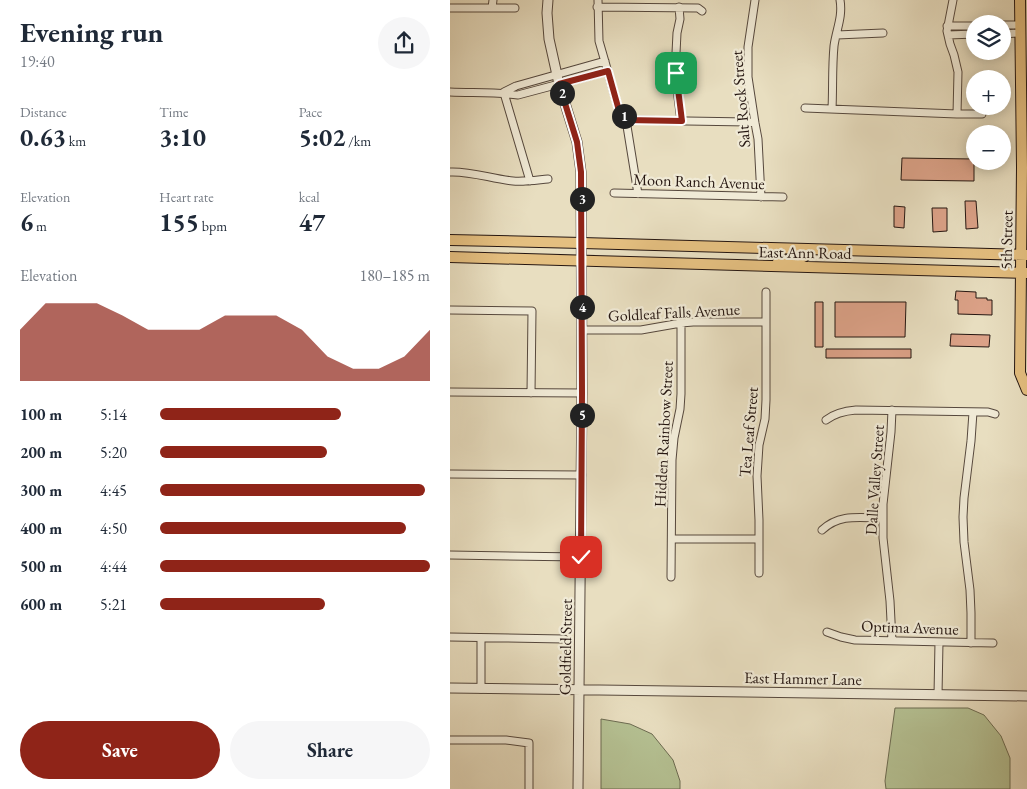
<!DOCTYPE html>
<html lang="en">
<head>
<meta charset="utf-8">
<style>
  :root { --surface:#fff; --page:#f6f6f7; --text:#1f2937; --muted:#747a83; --accent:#8f2418 }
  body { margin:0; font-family:"EB Garamond",serif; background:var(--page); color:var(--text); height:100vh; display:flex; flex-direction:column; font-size:19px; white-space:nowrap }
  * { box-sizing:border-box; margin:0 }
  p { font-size:16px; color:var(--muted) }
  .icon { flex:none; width:28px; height:28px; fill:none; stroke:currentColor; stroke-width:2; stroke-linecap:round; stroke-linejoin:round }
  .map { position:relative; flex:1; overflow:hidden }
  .details { display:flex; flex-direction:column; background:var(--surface); width:450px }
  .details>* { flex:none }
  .fabs { position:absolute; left:516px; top:15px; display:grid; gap:10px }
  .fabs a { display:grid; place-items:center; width:45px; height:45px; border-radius:50%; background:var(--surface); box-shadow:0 2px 12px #0003; font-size:25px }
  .pin { position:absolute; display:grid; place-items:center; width:42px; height:42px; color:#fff; margin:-21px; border-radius:10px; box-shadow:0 2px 8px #0006 }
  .km { position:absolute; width:25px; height:25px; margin:-12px; border-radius:50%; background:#222; color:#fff; font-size:14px; line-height:25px; text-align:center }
  .round { display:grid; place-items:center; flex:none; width:52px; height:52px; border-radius:26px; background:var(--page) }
  .summary { display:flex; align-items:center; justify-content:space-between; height:85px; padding:0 20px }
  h1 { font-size:28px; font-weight:700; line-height:38px }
  .metrics { display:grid; grid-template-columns:repeat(3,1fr); gap:8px; height:85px; padding:5px 20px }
  .metrics div { display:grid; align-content:center }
  .metrics b { font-size:25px; font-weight:700 }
  .metrics small { font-size:14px; font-weight:400 }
  .metrics p { font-size:14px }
  .chart { height:140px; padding:10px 20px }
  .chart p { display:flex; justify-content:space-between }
  .chart svg { width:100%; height:90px; margin-top:5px; fill:var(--accent); opacity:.7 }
  .button { display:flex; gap:10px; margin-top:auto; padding:10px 20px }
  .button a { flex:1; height:58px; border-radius:30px; background:var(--accent); color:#fff; font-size:20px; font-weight:700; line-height:58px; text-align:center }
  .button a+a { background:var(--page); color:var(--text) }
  ul { padding:0 20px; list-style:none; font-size:16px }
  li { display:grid; grid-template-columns:80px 60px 1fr; align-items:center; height:38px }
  li i { height:12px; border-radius:6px; background:var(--accent) }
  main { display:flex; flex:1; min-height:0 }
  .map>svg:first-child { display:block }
</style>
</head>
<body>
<main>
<section class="details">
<div class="summary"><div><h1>Evening run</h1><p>19:40</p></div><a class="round"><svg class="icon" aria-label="share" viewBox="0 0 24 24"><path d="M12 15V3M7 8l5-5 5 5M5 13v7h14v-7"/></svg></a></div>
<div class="metrics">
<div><p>Distance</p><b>0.63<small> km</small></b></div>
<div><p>Time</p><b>3:10</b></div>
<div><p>Pace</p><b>5:02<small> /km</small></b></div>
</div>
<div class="metrics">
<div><p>Elevation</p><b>6<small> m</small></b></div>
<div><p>Heart rate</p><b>155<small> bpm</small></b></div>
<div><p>kcal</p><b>47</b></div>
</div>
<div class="chart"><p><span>Elevation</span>180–185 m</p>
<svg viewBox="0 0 160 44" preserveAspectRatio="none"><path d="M0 44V19L10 6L20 6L30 6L40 12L50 19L60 19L70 19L80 12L90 12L100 12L110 19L120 32L130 38L140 38L150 32L160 19V44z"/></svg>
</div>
<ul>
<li><b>100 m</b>5:14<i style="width:67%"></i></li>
<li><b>200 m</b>5:20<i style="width:62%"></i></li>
<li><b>300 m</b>4:45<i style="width:98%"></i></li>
<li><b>400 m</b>4:50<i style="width:91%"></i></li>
<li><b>500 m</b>4:44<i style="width:100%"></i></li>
<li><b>600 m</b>5:21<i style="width:61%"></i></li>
</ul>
<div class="button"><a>Save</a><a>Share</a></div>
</section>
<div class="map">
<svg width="577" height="789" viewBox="0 0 577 789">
  <rect width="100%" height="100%" fill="#e8dec0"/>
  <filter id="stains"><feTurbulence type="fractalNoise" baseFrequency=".004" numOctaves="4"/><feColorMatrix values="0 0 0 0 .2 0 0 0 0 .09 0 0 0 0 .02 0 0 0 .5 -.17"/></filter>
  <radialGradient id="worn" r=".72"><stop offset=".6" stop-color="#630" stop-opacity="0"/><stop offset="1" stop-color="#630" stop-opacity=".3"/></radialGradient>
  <!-- green -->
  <path fill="#b5c193" stroke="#6d6c52" d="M445,708h73l16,7 17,21 9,22v31h-124l-1,-8z
    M151,719l29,5 22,10 21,26 7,21v8h-79z"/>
  <!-- building -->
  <path fill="#dba187" stroke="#251611" d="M452,158l72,1v22l-73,-1z
    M515,201h11l2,27 -12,1z
    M444,206l11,1 -1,21 -10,-1z
    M482,208h15v23l-14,1z
    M506,291l20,1v6h11v2h5v15l-34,-1v-14h-3z
    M365,302h8v45h-8z
    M385,302h71l-1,35h-70z
    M501,334l39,1 -1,12 -39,-1z
    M376,349h85v9h-85z"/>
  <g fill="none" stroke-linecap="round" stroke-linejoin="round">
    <defs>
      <path id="minor" d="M148,0l1,41 19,66 8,13 12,74
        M305,0l-7,47v30l7,46 3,16 3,58
        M503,0l-6,31 3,13 4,11 4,17 -1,42
        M147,7l101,1 4,3
        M229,7l1,12 -3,14 -2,40 6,48
        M0,8h65
        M42,8l1,-8
        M552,25h18
        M497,26h28
        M552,34l18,-1
        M387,35l46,-2
        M498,35l27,-1
        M0,92c23,1 46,0 68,3l90,-24
        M54,92l12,-6 89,-25
        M54,93l26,88
        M355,108l152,6h25
        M382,109c1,-20 0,-42 2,-63 2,-16 9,-29 6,-46
        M176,120l122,2 7,1
        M0,172c21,-1 42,7 63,9 11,1 24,-1 35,-2
        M164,193l169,4
        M0,310l82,1 -1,82
        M132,330h59l40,-7 12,-1h73
        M0,392l132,1
        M376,420c9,-7 18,-9 30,-10l132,2 7,2
        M0,474l132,1
        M372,530c18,-17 39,-12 61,-12
        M222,539h87
        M0,555l131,2
        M309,573v-53l-2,-44 2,-31 6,-26 1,-19v-108
        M221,577l1,-117 2,-22 6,-29 1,-15v-71
        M377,632l14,5 14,3 138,3
        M0,637l114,2
        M31,638v51
        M442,641l-2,-40 -7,-63v-34l8,-72 1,-22
        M521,643v-30l-1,-23 -6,-48 -1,-25 1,-19 7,-57 2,-29
        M488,695l1,-53
        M0,740h56l23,3v46"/>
      <path id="tertiary" d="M98,0l-1,13 2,26 10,45 18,58 4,30 1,221 -4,396
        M0,688l577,8"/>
      <path id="primary" d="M570,0l2,167 -2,206 7,17
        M0,240l132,3 445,12
        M0,257l577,16
        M328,262l23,-4 4,-2 2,-7"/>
    </defs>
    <!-- minor casing -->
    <use href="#minor" stroke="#56483d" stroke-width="9"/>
    <!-- tertiary casing -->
    <use href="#tertiary" stroke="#56483d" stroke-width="11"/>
    <!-- primary casing -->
    <use href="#primary" stroke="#251611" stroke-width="12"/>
    <!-- minor -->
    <use href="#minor" stroke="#f0ead6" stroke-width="7"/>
    <!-- tertiary -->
    <use href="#tertiary" stroke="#f0ead6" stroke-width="9"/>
    <!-- primary -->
    <use href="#primary" stroke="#e4bf80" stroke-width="10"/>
  </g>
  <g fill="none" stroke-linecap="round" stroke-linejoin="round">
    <defs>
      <path id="route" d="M131,557l1,-164 -1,-221 -4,-30 -18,-58 49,-13 10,36 8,13 56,1 -6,-48"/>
    </defs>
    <!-- route casing -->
    <use href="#route" stroke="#fff" stroke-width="10"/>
    <!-- route -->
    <use href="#route" stroke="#8f2418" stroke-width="6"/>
  </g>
  <g text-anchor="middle" stroke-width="4.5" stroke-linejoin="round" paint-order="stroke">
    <!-- street labels -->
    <g font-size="16" fill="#251611" stroke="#f0ead6">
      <text transform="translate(290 99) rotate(-95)" y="6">Salt Rock Street</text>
      <text transform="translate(249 181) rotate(2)" y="6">Moon Ranch Avenue</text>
      <text transform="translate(556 240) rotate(-89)" y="6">5th Street</text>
      <text transform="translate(355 252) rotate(1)" y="6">East Ann Road</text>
      <text transform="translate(224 312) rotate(-3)" y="6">Goldleaf Falls Avenue</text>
      <text transform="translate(298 432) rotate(-85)" y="6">Tea Leaf Street</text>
      <text transform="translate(213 434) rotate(-87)" y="6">Hidden Rainbow Street</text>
      <text transform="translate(424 480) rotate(-86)" y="6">Dalle Valley Street</text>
      <text transform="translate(460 627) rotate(2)" y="6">Optima Avenue</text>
      <text transform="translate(115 647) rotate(-89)" y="6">Goldfield Street</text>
      <text transform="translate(353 678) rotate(1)" y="6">East Hammer Lane</text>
    </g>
  </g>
  <rect width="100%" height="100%" filter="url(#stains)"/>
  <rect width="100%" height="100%" fill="url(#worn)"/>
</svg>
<div class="fabs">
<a><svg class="icon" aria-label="layers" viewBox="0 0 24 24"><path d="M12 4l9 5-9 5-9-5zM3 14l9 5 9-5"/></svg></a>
<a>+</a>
<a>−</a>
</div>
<div class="pin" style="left:226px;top:73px;background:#1e9e55"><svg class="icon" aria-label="arrive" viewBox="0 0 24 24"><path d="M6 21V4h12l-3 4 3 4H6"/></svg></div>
<div class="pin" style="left:131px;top:557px;background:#d93025"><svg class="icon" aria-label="check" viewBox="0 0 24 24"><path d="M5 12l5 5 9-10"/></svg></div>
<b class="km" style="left:174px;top:116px">1</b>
<b class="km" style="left:112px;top:93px">2</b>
<b class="km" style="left:132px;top:199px">3</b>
<b class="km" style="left:132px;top:307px">4</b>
<b class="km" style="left:132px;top:415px">5</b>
</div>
</main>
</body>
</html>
